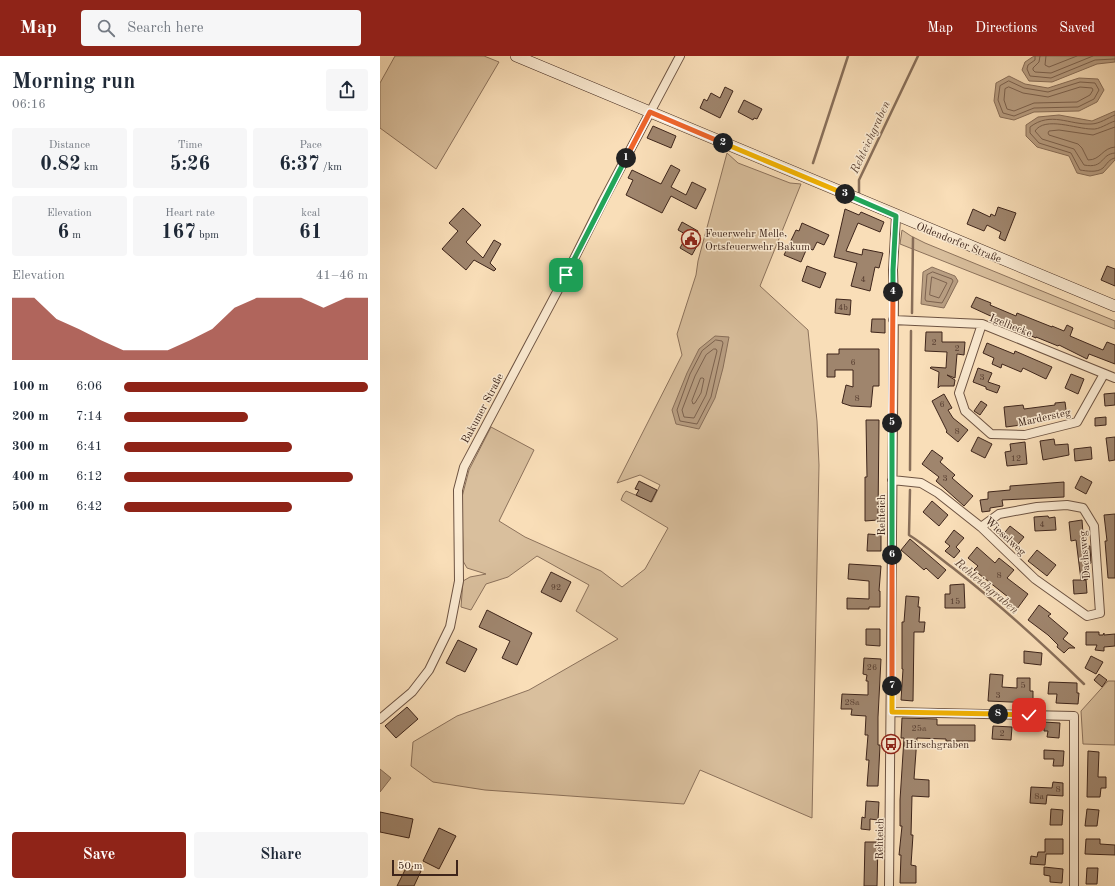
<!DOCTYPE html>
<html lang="en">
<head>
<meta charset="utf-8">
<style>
  :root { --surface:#fff; --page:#f6f6f7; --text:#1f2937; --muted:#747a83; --accent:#8f2418 }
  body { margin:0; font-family:"Old Standard TT",serif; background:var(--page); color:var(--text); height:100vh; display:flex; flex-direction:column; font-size:15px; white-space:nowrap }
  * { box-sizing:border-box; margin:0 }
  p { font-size:13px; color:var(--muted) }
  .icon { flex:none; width:22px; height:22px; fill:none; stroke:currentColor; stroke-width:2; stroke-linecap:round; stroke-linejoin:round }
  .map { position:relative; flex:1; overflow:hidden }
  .panel { display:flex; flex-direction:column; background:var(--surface); width:380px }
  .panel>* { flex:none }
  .scale { position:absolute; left:12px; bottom:10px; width:66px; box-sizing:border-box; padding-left:4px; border:2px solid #3e251b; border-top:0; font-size:11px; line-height:14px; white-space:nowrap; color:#3e251b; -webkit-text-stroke:3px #fbead1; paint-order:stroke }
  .pin { position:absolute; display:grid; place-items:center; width:34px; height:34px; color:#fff; margin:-17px; border-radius:8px; box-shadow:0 2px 6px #0006 }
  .km { position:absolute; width:20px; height:20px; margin:-10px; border-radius:50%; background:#222; color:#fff; font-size:11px; line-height:20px; text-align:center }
  .round { display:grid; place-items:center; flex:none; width:42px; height:42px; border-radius:4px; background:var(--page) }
  .headline { display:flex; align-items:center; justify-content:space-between; height:68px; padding:0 12px }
  h1 { font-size:22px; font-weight:600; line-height:30px }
  .metrics { display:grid; grid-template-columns:repeat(3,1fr); gap:6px; height:68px; padding:4px 12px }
  .metrics div { display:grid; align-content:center; border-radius:4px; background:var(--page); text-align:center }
  .metrics b { font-size:20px; font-weight:600 }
  .metrics small { font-size:11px; font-weight:400 }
  .metrics p { font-size:11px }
  .chart { height:112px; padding:8px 12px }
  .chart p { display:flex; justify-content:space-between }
  .chart svg { width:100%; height:72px; margin-top:4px; fill:var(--accent); opacity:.7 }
  .cta { display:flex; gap:8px; margin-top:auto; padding:8px 12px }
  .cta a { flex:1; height:46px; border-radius:4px; background:var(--accent); color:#fff; font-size:16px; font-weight:600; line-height:46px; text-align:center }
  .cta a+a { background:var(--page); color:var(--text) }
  ul { padding:0 12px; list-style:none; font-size:13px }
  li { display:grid; grid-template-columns:64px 48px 1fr; align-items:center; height:30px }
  li i { height:10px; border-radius:5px; background:var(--accent) }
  header { display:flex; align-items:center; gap:24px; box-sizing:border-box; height:56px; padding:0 20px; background:var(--accent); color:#fff }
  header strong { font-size:19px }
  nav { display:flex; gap:22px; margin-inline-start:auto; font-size:14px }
  .search { width:280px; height:36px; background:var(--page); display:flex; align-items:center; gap:10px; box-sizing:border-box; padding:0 14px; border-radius:4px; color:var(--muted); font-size:15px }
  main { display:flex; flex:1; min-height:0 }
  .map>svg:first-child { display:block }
</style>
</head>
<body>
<header>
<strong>Map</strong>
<div class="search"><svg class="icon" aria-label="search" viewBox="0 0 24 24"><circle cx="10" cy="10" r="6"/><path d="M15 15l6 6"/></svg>Search here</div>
<nav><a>Map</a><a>Directions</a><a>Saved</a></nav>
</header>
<main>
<section class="panel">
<div class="headline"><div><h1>Morning run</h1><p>06:16</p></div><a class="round"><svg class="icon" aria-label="share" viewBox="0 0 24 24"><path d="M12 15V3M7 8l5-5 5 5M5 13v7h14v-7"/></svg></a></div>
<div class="metrics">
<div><p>Distance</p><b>0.82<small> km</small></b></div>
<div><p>Time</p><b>5:26</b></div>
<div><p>Pace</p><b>6:37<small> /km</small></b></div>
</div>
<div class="metrics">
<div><p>Elevation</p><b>6<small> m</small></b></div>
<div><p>Heart rate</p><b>167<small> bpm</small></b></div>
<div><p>kcal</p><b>61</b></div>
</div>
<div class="chart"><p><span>Elevation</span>41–46 m</p>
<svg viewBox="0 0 160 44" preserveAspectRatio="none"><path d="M0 44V6L10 6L20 19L30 25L40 32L50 38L60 38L70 38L80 32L90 25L100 12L110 6L120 6L130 6L140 12L150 6L160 6V44z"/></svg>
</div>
<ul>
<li><b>100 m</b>6:06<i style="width:100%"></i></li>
<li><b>200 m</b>7:14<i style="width:51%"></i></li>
<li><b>300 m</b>6:41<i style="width:69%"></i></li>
<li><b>400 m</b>6:12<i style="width:94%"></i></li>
<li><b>500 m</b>6:42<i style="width:69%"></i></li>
</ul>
<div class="cta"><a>Save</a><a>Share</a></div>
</section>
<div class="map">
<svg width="735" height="830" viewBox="0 0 735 830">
  <rect width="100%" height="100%" fill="#f9deb8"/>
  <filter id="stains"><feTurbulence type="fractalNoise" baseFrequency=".005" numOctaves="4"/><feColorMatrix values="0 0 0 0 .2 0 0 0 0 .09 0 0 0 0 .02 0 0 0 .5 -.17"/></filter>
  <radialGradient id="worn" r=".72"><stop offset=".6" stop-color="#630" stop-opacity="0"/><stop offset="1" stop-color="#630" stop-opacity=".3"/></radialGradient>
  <!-- green -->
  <path fill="#d9bf9d" stroke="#8c725c" d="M15,0h89l15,6 -63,107 -56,-41v-45z
    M347,97l11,10 52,20 11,1 -41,102 48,44 9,91 2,44 -7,353 -112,-48 -16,34 -199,-14 -52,-8 -22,-16 2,-24 44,-26 72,-26 89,-51 -42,-28 13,-26 -52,-29 -29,21 -22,7 -15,26 -10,-3 2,-26 7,-4 16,-3 -19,-6 -4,-7 -1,-64 7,-27 22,-43 43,23 -35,71 26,16 76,34 21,16 23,-18 23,-41 -47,-28 2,-5 3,-4 26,11 8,-17 -20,-10 -23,8 65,-128 -5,-21 19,-59 2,-14z
    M522,174l9,6 14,7 190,78v8l-215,-85z
    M728,625h7v64l-32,-1 -2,-33z"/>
  <!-- water -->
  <path fill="#b99f83" stroke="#886e59" d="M654,0h81v6l-18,2 -45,18 -23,-1 -7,-11 3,-8z
    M629,20l16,8 23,4 31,-10 19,1 6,11 -7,12 -18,9 -45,1 -20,8 -14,-3 -6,-16 2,-18z
    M735,55v49l-12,13 -13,3 -13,-3 -8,-17 -32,-9 -11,-11v-11l12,-8 21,-2 33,6z
    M552,211l23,9 3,5 -14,27 -23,-4 2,-32z
    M335,280l14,1 -6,31 -8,30 -16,31 -23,-5 -4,-14 15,-37 12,-24z
    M0,713l11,9 -11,14z"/>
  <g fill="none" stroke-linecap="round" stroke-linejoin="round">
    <!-- shore -->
    <path stroke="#7c624f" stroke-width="1" d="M655,0v4l-7,5 -1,4 3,7 21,2 44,-18 20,-1
      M660,0l-1,6 -6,6v2l2,2 16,1 42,-17
      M666,0l-1,9 4,2 28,-11
      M629,25l15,7 24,4 32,-10 15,1 4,7 -5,9 -16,8 -44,1 -20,8 -11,-3 -5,-13 2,-14z
      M629,31l14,6 25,4 32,-10 12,1 1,2 -3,5 -13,7 -43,1 -20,8 -7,-2 -3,-9 1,-11z
      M735,59c-7,3 -16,9 -24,9 -22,1 -40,-13 -61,3v6l9,10 32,10 9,17c7,1 17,3 23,-2 4,-4 6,-9 12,-10
      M735,65c-7,2 -16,9 -23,8 -16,0 -47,-13 -57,2l7,8 32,10 10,16c21,4 16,-11 31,-12
      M735,71l-22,8 -34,-5 -10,1 -1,2 1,2 29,9 4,4 6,12c13,0 14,-12 27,-13
      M553,216l19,7 1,2 -7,15 -4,7 -16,-2 -1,-2 2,-24z
      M552,221l15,6 -8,15 -9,-3z
      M336,284l6,1 1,2 -12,54 -14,27 -17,-3 -3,-11 13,-36 12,-23z
      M334,293h2l1,2 -11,44 -12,23 -10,-1 -2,-7 13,-34 11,-21z
      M321,322h2l1,1 -3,14 -6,10 -2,1 -1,-3z"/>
    <!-- stream -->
    <path stroke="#886e59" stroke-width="2.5" d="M433,107l35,-107
      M479,139v-15l59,-124
      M532,257l1,-75
      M530,414l1,-139
      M530,434l-1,45c16,10 29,22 44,33 46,36 89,75 131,116"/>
  </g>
  <!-- building -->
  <path fill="#9f856d" stroke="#3e251b" d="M345,31l8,4 -13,27 -20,-10 4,-9 3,2 4,-8 9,5z
    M364,44l18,9 -5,10 -3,-1 -1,2 -15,-8z
    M273,70l23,10 -5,12 -24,-10z
    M291,109l9,5 -9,17 15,8 6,-13 14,7 -10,20 -25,-13 -9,17 -36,-18 7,-15 -5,-2 4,-8 29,14z
    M618,151l18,6 -11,28 -6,-3 2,-6 -14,-7 -3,6 -17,-7 6,-15 17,8 1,-3 4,2z
    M83,152l18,17 -15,17 17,16 11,-18 7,4 -11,19 6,6 -2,2 -20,-11 -8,10 -24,-21 16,-18 -9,-8z
    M465,153l14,6 2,-3 23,10 -4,10 -22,-9 -12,28 16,4 1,-6 20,4 -4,15 -4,-1 -5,24 -19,-5 6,-23 -23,-6z
    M302,166l16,9 -1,2 3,2 -4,8 2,1 -6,11 -12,-7 7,-13 -9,-5z
    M422,167l27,12 -5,10 -7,-3 -4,8 -6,-2 -6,14 -17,-7 12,-25 3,1z
    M427,210l19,7 -6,15 -18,-7z
    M727,210l8,3v17l-14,-6z
    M596,241l15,6 -1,2 26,11 1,-3 35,14v-1l12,5 3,-6 6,3 -3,8 33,14 4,-8 8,3v19l-26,-10 -2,5 -28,-14 -1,1 -22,-9v1l-40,-17 1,-2 -26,-12z
    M456,243l15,1 -1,15 -15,-2z
    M492,263h13v14l-14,-1z
    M546,276h16v10h23l-1,13 -7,-1 -2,24 -8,-3 8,5 -1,6h-14l-2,2 1,-16 -9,-4 1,-1 15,1 1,-16 -22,-1z
    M607,287l27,11 1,-3 37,16 -6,12 -23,-11 -2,4 -19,-8 -1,4 -9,-4 2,-6 -11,-5z
    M459,293h40v37h-6l-2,21 -20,-1 -9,-3 4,-18 7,2v-17h-18v7h-8v-23h12z
    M598,312l14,5 -4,9 12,4 -3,7 -11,-4v-2l-13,-5z
    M691,318l13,5 -6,15 -13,-6z
    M735,337v12l-10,1 -1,-12z
    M564,338l8,14 -4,2 5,8 15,12 -10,12 -12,-10 1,-1 -15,-30z
    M601,345l6,4 -7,10 -6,-4z
    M685,346l2,15 -46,6v2l-15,2 -2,-20 19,-2 1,4 31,-4v-2z
    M726,361v8l-11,1v-8z
    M486,364h13l-1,100 -13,1v-44h2z
    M598,381l14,7 -7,14 -14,-7z
    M735,381v23l-6,1 -3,-23z
    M674,383l1,6 13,-1 1,11 -26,5 -3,-19z
    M645,386l2,22 -20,2 -2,-14 6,-1 -1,-7z
    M711,391l1,12 -17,2 -1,-12z
    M552,394l11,8 -3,4 15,13 -3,3 21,18 -9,10 -28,-25 3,-4 -17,-13z
    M701,420l11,6 -6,12 -11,-6z
    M259,425l18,9 -6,12 -15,-7 3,-5 -4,-1z
    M684,426v15l-62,3 1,6 -13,2v3l-8,1 -2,-12 8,-1v-7l22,-2v-4z
    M552,445l16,14 -9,11 -16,-14z
    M735,458v64h-7l-3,-37h2l-3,-26z
    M668,460l1,2 6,-1 1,13 -21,1 -1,-14z
    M702,464l2,27 6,-1 1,17 -4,1 1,15 -7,1 -5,-40 -5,1 -2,-19z
    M630,470l14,11 -9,11 -14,-11z
    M574,474l10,8 -8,9 4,4 -6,7 -9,-7 5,-5 -5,-4z
    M488,478l13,1v16h-14z
    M530,483l36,31 -8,9 -12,-11 -2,2 -23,-20z
    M597,491l18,16 4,-5 15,12 -7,8 21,16 -11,15 -12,-9 3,-3 -34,-27 4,-4 -10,-8z
    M657,494l19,15 -9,11 -19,-15z
    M469,508l32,2 -2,25h1v16h-11v2h-22v-11l22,1v-18l-21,-2z
    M171,516l20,10 -10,20 -20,-10z
    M693,524h13l1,13 -13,1z
    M584,528l1,24h-20v-14h5v-9z
    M526,540l13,1 -1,10h2l-1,15h6l-1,10h-10l-1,69 -12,-1 2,-31h-1v-47h2z
    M659,549l12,9 -3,2 20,17 -5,6 12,9h-6l-5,5 -7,-6 1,-2 -10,-10 -20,-15z
    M107,554l45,23 -15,32 -15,-7 8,-17 -31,-14z
    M486,573h14v17l-14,-1z
    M706,576h13v3h4l1,-2v2l11,-1v12l-11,1v4l-9,-1 2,-5h-11z
    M78,584l19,9 -12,23 -19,-9z
    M644,595l18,2 -1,12 -17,-2z
    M711,600l12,6 -7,12 -11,-6z
    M484,602l17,1 -3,58v28h2l-2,41h-11l2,-26h-3l2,-25h-3l1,-19 -15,-1 1,-6h-11l1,-15 26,1v-14h-2l1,-6 -4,-1z
    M610,618l13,1 -1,12 15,1v-10h13v13h3v12l-45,-2z
    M719,618l8,6 -5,7 -8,-7z
    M669,626l28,1v10h2l-1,11 -22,-1 1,-9h-9z
    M27,651l11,12 -22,19 -11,-12z
    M522,662l35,1v6h38v16h-29v-2l-29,-1 -3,41 15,1v17l-17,-1 -1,39h2l-2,30 5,1v17h-16l1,-28h-2l3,-29h-2v-26l4,-62h-3z
    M664,666l16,1 -1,15 -12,-1 1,-6h-4z
    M613,670l19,1 -1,13 -19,-1z
    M664,694l20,1 -1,15h-10l1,-7h-10z
    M708,695l11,1 -1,25h8v11h-5l-1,9h-13z
    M673,726l10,1v13l-16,-1 -1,9 -16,-1 1,-16 21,1z
    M486,745l13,1 -1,18 -8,-1v11l-9,-1 1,-12 3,1z
    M671,753l12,1 -1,15h-12z
    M707,753l12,1 -2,16h-12z
    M0,756l33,7 -4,19 -29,-6z
    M59,772l17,8 -17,33 -16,-8z
    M665,783h18v15h-17l-1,11 -15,-1 1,-8 6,1 1,-5h7z
    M706,783h14v5l15,1v10l-30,-1z
    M485,786h13l-1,44h-13z
    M28,808l13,7 -7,15h-17z
    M664,811l19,2 -1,14 -12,-1v-6l-6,-1z
    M707,812h11l-1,16h-11z"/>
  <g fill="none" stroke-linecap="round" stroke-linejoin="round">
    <defs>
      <path id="minor" d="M513,264l89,4 133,54
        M602,268l-23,69 6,18 26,23 34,1 52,-13 27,-48
        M512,424l29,3 17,10 43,34 54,52 52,37 13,-3 -6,-87 -11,-18 -16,-3 -30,2 -38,7 -18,13
        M512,656l182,4v170
        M0,663l32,-27 17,-22 21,-43 9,-46 -1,-91 6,-23 102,-192 37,-74 77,-145
        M509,830l5,-584 -1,-32 3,-54"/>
      <path id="secondary" d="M136,0l599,250"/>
    </defs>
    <!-- minor casing -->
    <use href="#minor" stroke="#6d5342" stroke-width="10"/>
    <!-- secondary casing -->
    <use href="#secondary" stroke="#3e251b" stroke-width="12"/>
    <!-- minor -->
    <use href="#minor" stroke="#fbead1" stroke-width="8"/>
    <!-- secondary -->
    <use href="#secondary" stroke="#fbead1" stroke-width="11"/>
  </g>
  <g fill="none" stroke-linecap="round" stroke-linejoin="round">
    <defs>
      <path id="split-1" d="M186,219l60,-117"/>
      <path id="split-2" d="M246,102l24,-46 73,31"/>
      <path id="split-3" d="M343,87l122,51"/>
      <path id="split-4" d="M465,138l51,22 -3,54v22"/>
      <path id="split-5" d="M512,367l1,-131"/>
      <path id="split-6" d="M512,499v-132"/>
      <path id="split-7" d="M512,630v-131"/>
      <path id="split-8" d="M512,630v26l106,2"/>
      <path id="split-9" d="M618,658l31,1"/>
    </defs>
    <!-- split-1 casing -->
    <use href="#split-1" stroke="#fff" stroke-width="8"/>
    <!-- split-2 casing -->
    <use href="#split-2" stroke="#fff" stroke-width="8"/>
    <!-- split-3 casing -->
    <use href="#split-3" stroke="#fff" stroke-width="8"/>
    <!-- split-4 casing -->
    <use href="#split-4" stroke="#fff" stroke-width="8"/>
    <!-- split-5 casing -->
    <use href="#split-5" stroke="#fff" stroke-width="8"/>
    <!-- split-6 casing -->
    <use href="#split-6" stroke="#fff" stroke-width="8"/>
    <!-- split-7 casing -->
    <use href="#split-7" stroke="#fff" stroke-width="8"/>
    <!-- split-8 casing -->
    <use href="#split-8" stroke="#fff" stroke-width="8"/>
    <!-- split-9 casing -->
    <use href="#split-9" stroke="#fff" stroke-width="8"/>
    <!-- split-1 -->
    <use href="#split-1" stroke="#22a559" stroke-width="5"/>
    <!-- split-2 -->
    <use href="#split-2" stroke="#f0652b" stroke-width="5"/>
    <!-- split-3 -->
    <use href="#split-3" stroke="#f5b400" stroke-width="5"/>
    <!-- split-4 -->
    <use href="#split-4" stroke="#22a559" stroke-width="5"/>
    <!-- split-5 -->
    <use href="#split-5" stroke="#f0652b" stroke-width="5"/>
    <!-- split-6 -->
    <use href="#split-6" stroke="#22a559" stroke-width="5"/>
    <!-- split-7 -->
    <use href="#split-7" stroke="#f0652b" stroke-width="5"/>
    <!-- split-8 -->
    <use href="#split-8" stroke="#f5b400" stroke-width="5"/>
    <!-- split-9 -->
    <use href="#split-9" stroke="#f5b400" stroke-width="5"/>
  </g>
  <!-- icons -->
  <defs>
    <symbol id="civic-ring" viewBox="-11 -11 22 22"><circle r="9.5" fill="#fbead1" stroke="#8f2418" stroke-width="1.5"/><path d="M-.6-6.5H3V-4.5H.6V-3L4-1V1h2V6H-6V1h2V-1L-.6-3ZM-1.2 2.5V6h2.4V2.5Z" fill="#8f2418"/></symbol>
    <symbol id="bus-ring" viewBox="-11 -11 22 22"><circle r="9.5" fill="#fbead1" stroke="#8f2418" stroke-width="1.5"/><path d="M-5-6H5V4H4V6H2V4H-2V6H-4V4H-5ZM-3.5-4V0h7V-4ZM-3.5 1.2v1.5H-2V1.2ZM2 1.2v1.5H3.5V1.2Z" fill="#8f2418"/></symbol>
  </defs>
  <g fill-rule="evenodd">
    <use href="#civic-ring" x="300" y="172" width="22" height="22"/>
    <use href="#bus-ring" x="500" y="677" width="22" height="22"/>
  </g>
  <g text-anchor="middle" stroke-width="3" stroke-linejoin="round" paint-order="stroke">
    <!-- number labels -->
    <g font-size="9" fill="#563d30">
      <text x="483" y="226">4</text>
      <text x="463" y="254">4b</text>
      <text x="554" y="289">2</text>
      <text x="577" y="295">2</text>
      <text x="473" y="309">6</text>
      <text x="602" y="324">3</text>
      <text x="477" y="345">8</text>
      <text x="562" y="351">6</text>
      <text x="577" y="378">8</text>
      <text x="636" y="405">12</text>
      <text x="565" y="425">3</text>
      <text x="662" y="471">4</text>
      <text x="619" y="522">8</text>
      <text x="176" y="534">92</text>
      <text x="575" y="548">15</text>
      <text x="492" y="614">26</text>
      <text x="643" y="632">5</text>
      <text x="618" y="642">3</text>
      <text x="472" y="649">28a</text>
      <text x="539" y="675">25a</text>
      <text x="622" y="680">2</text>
      <text x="678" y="736">8</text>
      <text x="659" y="743">8a</text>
    </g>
    <!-- poi labels -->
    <g font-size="11" fill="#3e251b" stroke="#fbead1" text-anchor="start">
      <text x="325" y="181">Feuerwehr Melle,<tspan x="325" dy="13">Ortsfeuerwehr Bakum</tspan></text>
      <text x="525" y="692">Hirschgraben</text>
    </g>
    <!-- street labels -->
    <g font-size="11" fill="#3e251b" stroke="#fbead1">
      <text transform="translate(579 186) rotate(22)" y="4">Oldendorfer Straße</text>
      <text transform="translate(631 269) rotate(22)" y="4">Igelhecke</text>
      <text transform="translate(102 352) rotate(-62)" y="4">Bakumer Straße</text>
      <text transform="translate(664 361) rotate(-12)" y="4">Mardersteg</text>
      <text transform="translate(501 459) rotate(-90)" y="4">Rehteich</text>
      <text transform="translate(626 480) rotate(43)" y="4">Wieselweg</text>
      <text transform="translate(704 499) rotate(-95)" y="4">Dachsweg</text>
      <text transform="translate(499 783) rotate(-89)" y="4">Rehteich</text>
    </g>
    <!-- water labels -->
    <g font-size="12" font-style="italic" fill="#634a3a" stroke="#fbead1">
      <text transform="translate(490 81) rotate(-65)" y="4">Rehteichgraben</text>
      <text transform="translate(607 530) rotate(40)" y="4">Rehteichgraben</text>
    </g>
  </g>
  <rect width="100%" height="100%" filter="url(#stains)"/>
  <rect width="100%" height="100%" fill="url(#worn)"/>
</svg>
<div class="scale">50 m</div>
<div class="pin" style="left:186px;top:219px;background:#1e9e55"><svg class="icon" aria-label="arrive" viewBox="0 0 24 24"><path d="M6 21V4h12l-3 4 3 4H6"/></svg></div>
<div class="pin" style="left:649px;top:659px;background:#d93025"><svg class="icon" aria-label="check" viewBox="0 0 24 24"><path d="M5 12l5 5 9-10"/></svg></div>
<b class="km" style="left:246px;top:102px">1</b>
<b class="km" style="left:343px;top:87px">2</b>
<b class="km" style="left:465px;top:138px">3</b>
<b class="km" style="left:513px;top:236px">4</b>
<b class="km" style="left:512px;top:367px">5</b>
<b class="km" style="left:512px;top:499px">6</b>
<b class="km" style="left:512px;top:630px">7</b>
<b class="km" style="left:618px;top:658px">8</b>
</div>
</main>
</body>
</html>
